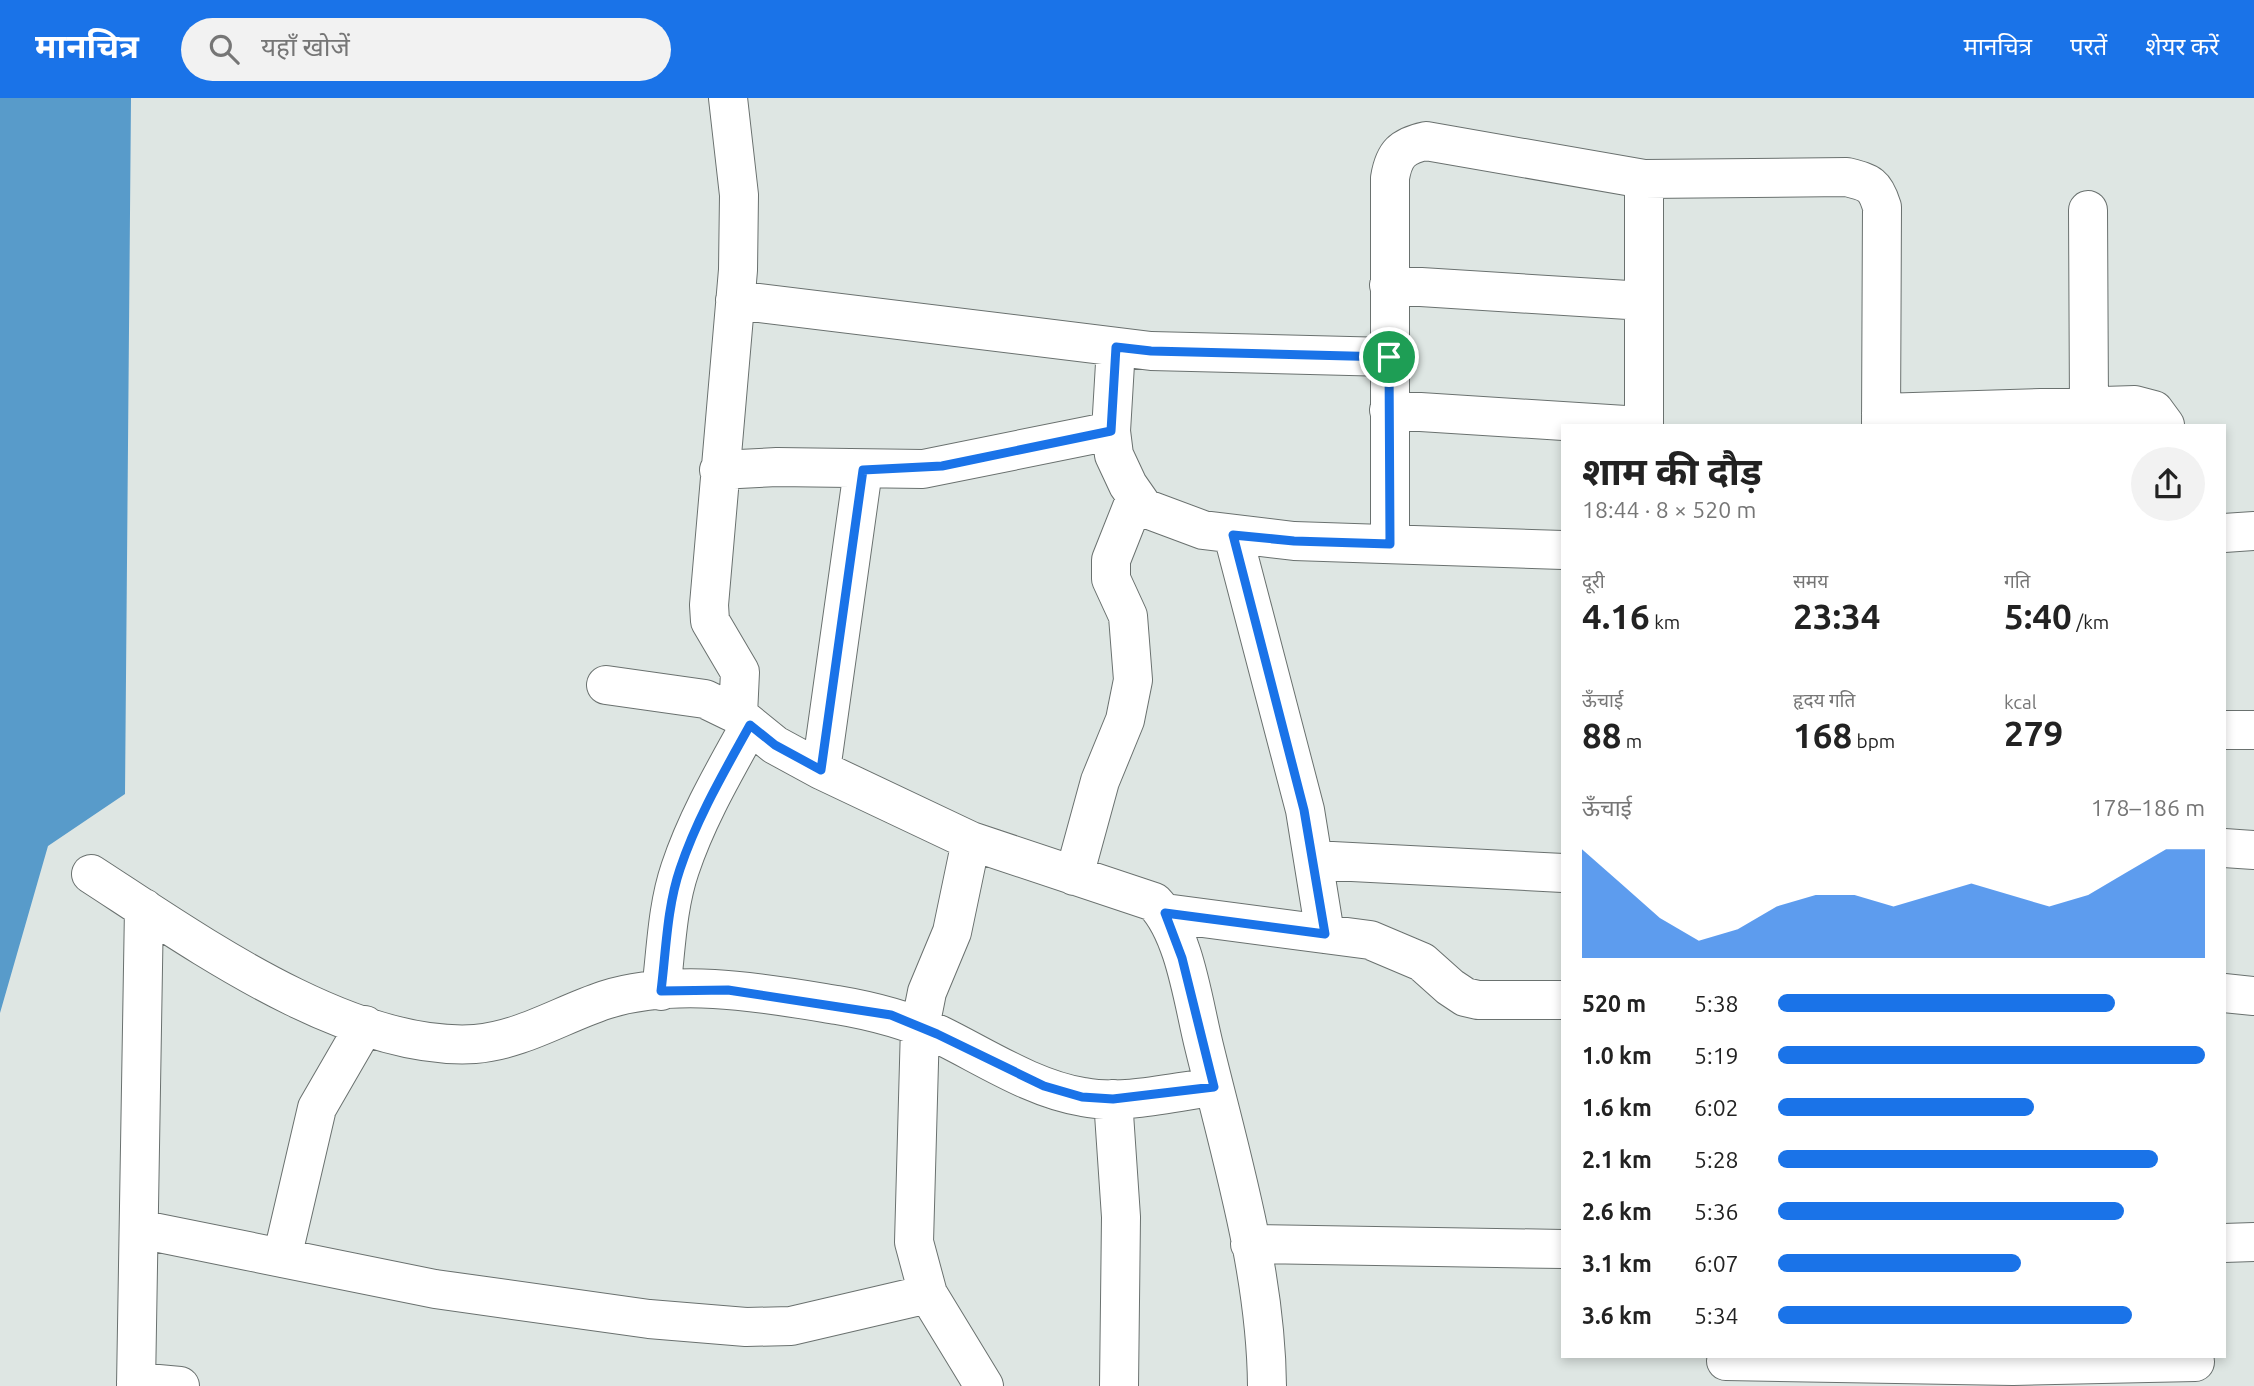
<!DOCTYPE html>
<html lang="hi">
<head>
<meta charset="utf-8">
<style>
  :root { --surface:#fff; --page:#f2f2f2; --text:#222; --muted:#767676; --accent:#1a73e8 }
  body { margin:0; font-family:Ubuntu,"Noto Sans Devanagari",sans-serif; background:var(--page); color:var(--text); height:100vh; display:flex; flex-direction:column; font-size:26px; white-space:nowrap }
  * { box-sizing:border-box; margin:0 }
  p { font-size:23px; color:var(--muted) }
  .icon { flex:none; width:38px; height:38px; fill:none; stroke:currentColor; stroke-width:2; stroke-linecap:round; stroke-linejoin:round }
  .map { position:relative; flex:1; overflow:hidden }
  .drawer { position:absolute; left:1561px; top:326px; width:665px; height:934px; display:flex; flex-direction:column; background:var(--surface); border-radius:0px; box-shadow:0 4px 10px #0003 }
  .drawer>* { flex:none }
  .pin { position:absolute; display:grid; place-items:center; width:60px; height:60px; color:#fff; margin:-30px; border:4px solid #fff; border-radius:50%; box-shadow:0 2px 7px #0007 }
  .round { display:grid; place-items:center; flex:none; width:74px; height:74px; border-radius:37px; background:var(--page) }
  .overview { display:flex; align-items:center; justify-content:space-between; height:119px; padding:0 21px }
  h1 { font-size:38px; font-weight:700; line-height:52px }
  .stats { display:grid; grid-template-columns:repeat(3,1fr); gap:10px; height:119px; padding:7px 21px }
  .stats div { display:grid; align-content:center }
  .stats b { font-size:35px; font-weight:700 }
  .stats small { font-size:19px; font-weight:400 }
  .stats p { font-size:19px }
  .chart { height:196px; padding:14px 21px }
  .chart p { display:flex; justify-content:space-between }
  .chart svg { width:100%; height:126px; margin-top:7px; fill:var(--accent); opacity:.7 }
  ul { padding:0 21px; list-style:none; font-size:23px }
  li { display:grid; grid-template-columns:112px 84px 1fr; align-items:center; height:52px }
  li i { height:18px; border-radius:9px; background:var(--accent) }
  header { display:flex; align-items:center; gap:42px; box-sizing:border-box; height:98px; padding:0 35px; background:var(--accent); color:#fff }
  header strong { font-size:33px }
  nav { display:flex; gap:38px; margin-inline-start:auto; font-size:24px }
  .search { width:490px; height:63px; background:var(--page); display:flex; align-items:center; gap:18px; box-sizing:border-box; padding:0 24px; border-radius:38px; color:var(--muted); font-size:26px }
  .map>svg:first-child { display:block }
</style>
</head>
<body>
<header>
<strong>मानचित्र</strong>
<div class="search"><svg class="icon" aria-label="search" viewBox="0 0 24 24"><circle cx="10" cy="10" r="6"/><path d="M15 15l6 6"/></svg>यहाँ खोजें</div>
<nav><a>मानचित्र</a><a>परतें</a><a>शेयर करें</a></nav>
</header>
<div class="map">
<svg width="2254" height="1288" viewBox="0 0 2254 1288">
  <rect width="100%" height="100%" fill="#dee6e3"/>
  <!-- water -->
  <path fill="#589bca" d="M0,0h131l-6,696 -77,52 -48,167z"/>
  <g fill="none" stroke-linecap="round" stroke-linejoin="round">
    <defs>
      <path id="minor" d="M728,0l11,97 -1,75 -29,335 1,16 30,51 -2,43
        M1644,81v246
        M2088,112l1,197
        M1389,187l255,16
        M735,202l416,51 238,6
        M1116,249l-5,84 3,24 14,30 16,23 59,22 91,11 269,9
        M1389,312l236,15
        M1881,315l254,-8 19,5 11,15
        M719,372l58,-3 146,2 188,-38
        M2224,435l30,-2
        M1233,437l72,275 20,124
        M1390,446v-366c4,-24 12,-32 36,-37l218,38 203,-2c23,6 28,7 35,30l-1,218
        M606,587l99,14 33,16 37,30 46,25 150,71 183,61c31,32 39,100 50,144 27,111 62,225 63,340
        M2224,632h30
        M821,672l42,-300
        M971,743l-19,91 -25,60 -7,35 -6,215 14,52 56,92
        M2224,750l30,2
        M1313,762l250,13
        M91,776c102,66 257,178 384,170 47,-4 85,-29 130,-44 73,-23 158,-7 232,5 36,6 70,15 103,30 45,22 93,54 143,62 42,8 89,-5 131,-10
        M1074,778l26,-95 25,-61 8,-40 -5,-64 -17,-37v-19l25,-63
        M1165,815l205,27 52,22 28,25 15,10 13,3h85
        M661,893c5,-40 6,-84 19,-122 17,-51 44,-97 70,-144
        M2224,895l30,3
        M1113,1001l8,118 -2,169
        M139,1131l296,60 214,30 97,8 45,-1 137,-32
        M2224,1145l30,-1
        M1250,1146l313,5
        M282,1160l35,-150 48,-83
        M1726,1263l287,5 182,-4
        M136,1284l44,4
        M136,1288l8,-478"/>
    </defs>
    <!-- minor casing -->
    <use href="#minor" stroke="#6a716f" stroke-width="40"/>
    <!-- minor -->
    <use href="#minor" stroke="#fff" stroke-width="38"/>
  </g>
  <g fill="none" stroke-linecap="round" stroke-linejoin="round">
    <defs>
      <path id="route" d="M1116,249l35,4 238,6 1,187 -96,-3 -61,-6 71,275 21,124 -160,-21 17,45 32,129 -101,12 -31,-2 -38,-11 -107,-52 -46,-19 -163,-25 -67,1c5,-40 6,-84 19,-122 17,-51 44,-97 70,-144l25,20 46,25 42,-300 79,-4 169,-35z"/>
    </defs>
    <!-- route casing -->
    <use href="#route" stroke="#fff" stroke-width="14"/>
    <!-- route -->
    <use href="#route" stroke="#1a73e8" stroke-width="9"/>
  </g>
</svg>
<div class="pin" style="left:1389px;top:259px;background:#1e9e55"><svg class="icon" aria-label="arrive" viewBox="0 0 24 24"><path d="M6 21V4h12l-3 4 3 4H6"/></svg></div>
<section class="drawer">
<div class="overview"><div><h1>शाम की दौड़</h1><p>18:44 · 8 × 520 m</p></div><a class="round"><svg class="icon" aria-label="share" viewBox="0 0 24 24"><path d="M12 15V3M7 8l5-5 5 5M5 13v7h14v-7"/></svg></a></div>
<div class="stats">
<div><p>दूरी</p><b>4.16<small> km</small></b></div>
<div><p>समय</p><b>23:34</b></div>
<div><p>गति</p><b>5:40<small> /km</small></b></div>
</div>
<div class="stats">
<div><p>ऊँचाई</p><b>88<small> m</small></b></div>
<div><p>हृदय गति</p><b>168<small> bpm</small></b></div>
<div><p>kcal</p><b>279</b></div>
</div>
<div class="chart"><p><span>ऊँचाई</span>178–186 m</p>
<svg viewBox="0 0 160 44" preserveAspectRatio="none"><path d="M0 44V6L10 18L20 30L30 38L40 34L50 26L60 22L70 22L80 26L90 22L100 18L110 22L120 26L130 22L140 14L150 6L160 6V44z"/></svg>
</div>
<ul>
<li><b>520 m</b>5:38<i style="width:79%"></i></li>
<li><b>1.0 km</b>5:19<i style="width:100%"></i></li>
<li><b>1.6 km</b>6:02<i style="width:60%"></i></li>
<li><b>2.1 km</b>5:28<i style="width:89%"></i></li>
<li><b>2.6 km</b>5:36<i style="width:81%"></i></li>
<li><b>3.1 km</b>6:07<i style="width:57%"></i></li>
<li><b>3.6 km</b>5:34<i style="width:83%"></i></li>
</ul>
</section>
</div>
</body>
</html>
